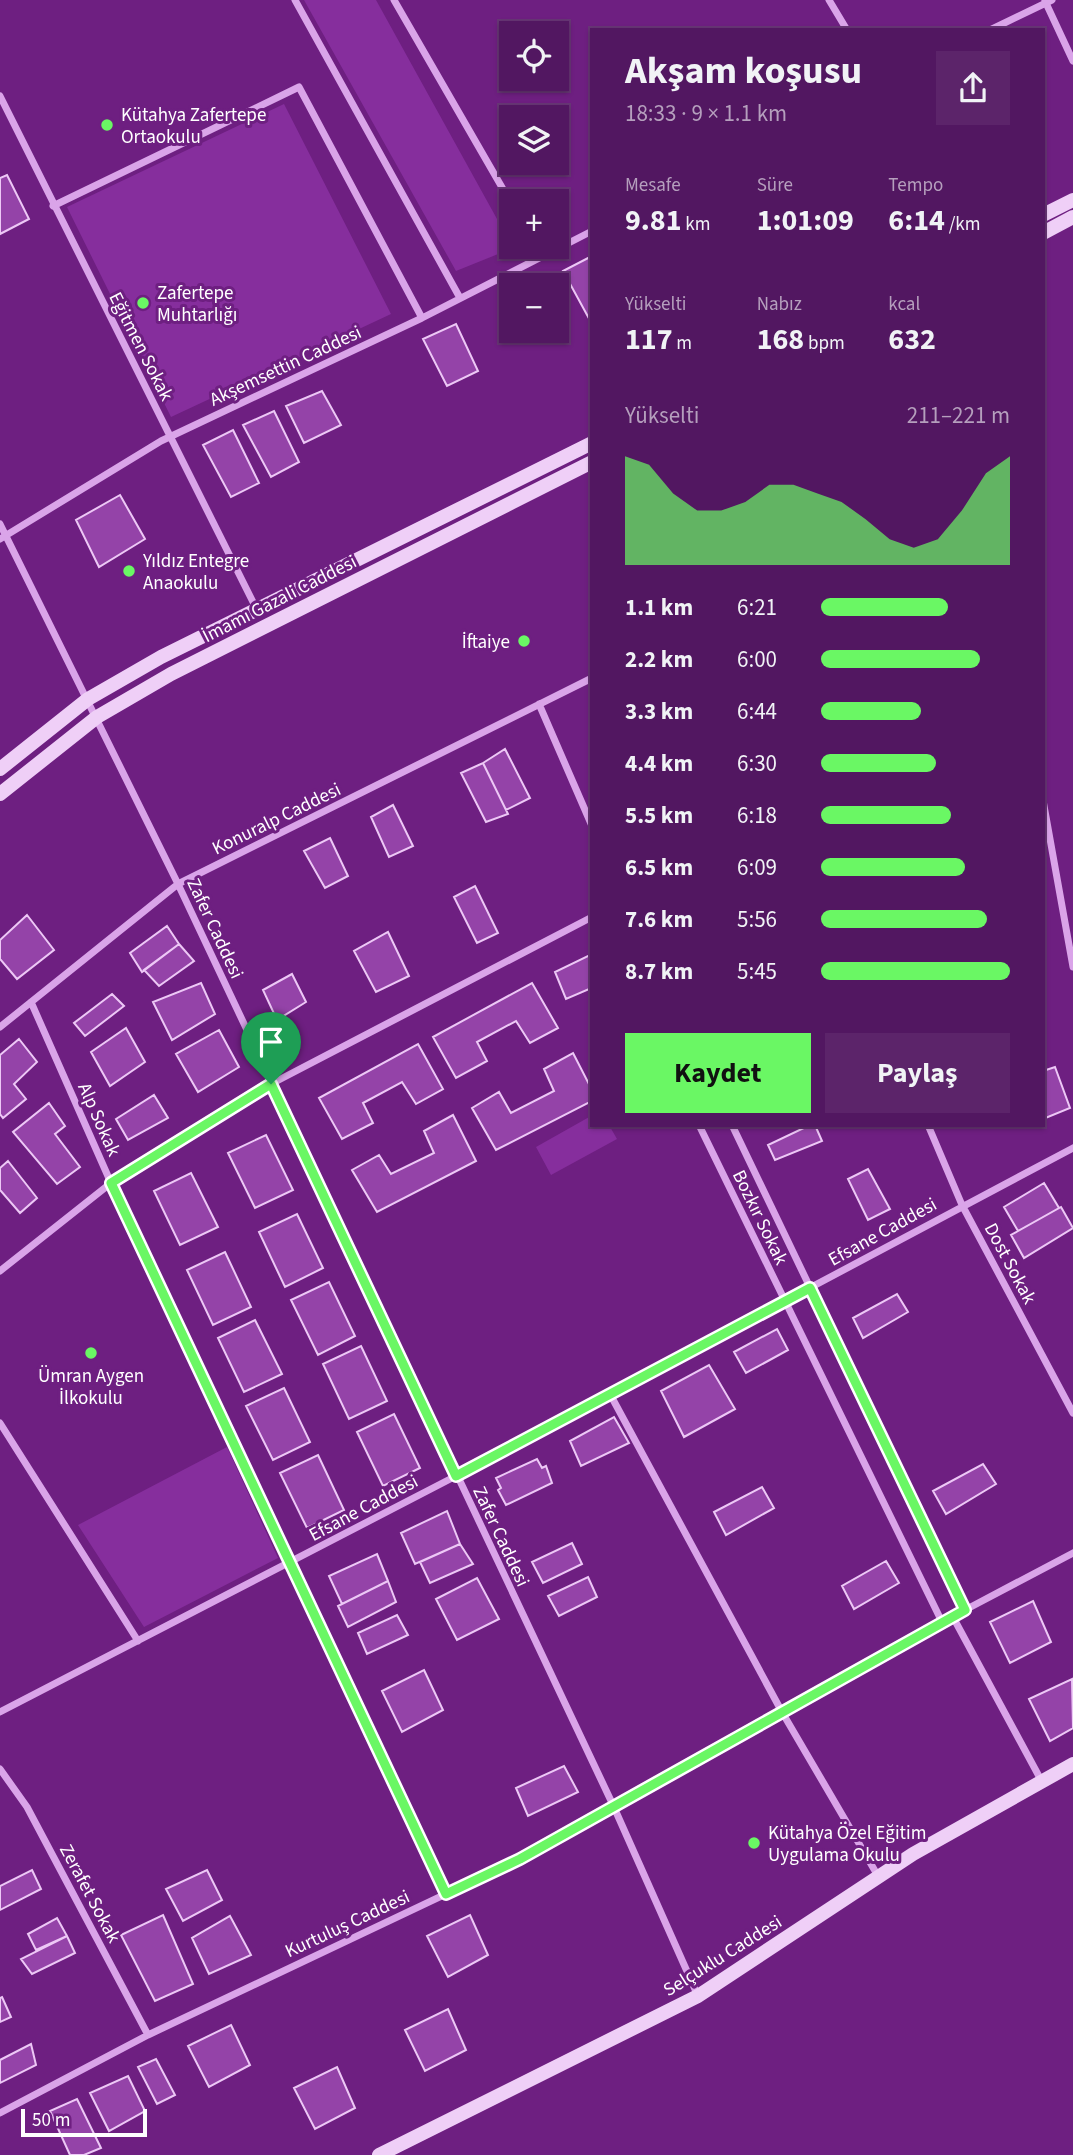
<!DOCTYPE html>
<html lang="tr">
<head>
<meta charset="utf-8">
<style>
  :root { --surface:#521761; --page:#5c246a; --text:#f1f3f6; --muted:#b59fbd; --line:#683676; --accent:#6af764 }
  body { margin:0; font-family:"Source Sans 3",sans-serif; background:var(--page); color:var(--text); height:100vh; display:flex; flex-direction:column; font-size:26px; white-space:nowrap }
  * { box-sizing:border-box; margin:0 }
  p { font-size:23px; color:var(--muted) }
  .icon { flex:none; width:38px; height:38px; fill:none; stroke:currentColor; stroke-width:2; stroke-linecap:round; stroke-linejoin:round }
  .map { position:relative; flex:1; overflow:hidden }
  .details { position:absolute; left:590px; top:28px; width:455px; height:1099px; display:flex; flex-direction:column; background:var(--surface); border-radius:0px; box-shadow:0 2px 5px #0004,0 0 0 2px var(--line) }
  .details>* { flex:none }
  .controls { position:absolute; left:499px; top:21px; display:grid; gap:14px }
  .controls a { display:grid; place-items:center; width:70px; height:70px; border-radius:0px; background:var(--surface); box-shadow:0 2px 5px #0004,0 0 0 2px var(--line); font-size:35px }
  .scale { position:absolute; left:21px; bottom:18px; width:126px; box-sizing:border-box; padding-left:7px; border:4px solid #fff; border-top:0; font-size:19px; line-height:24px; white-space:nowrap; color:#fff; -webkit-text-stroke:5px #6e1f81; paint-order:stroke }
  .pin { position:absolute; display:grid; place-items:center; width:60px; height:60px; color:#fff; margin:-72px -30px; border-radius:50% 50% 50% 0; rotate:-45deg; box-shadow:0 0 7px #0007 }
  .pin .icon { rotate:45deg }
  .round { display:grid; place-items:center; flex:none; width:74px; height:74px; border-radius:0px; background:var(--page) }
  .headline { display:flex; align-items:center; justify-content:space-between; height:119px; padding:0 35px }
  h1 { font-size:38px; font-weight:700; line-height:52px }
  .metrics { display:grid; grid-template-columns:repeat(3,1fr); gap:10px; height:119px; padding:7px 35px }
  .metrics div { display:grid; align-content:center }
  .metrics b { font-size:30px; font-weight:700 }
  .metrics small { font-size:19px; font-weight:400 }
  .metrics p { font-size:19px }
  .chart { height:196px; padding:14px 35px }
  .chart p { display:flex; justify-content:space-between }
  .chart svg { width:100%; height:126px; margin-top:7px; fill:var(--accent); opacity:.7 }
  .action { display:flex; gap:14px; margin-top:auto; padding:14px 35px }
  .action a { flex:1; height:80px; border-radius:0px; background:var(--accent); color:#111; font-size:28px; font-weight:700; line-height:80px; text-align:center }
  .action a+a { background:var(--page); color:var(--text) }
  ul { padding:0 35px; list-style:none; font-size:23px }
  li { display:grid; grid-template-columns:112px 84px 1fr; align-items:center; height:52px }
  li i { height:18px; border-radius:9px; background:var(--accent) }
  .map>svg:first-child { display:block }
</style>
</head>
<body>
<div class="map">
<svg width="1073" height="2155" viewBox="0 0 1073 2155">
  <rect width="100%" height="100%" fill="#6e1f81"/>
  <!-- green -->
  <path fill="#862e9d" d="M304,0h72l137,248 -57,23z
    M284,104l107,210 -220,103 -104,-210z
    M591,1116l1,9h17l8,14 -66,36 -15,-28z
    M227,1447l51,111 -134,69 -66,-102z"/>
  <!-- building -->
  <path fill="#9443a8" stroke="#edc8f6" stroke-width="2" d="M7,175l22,44 -29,15v-56z
    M592,256v68l-29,-53z
    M456,324l22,47 -31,15 -24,-47z
    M322,391l19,34 -37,18 -18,-37z
    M274,411l25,51 -28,15 -28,-52z
    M233,430l26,53 -28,14 -28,-52z
    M120,495l25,44 -46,28 -23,-47z
    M505,749l25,49 -24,12 -23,-47z
    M483,763l25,51 -22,8 -25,-49z
    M393,805l20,41 -24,11 -18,-40z
    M330,838l18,38 -23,12 -21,-37z
    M475,886l23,47 -21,10 -23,-46z
    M27,915l27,35 -37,29 -17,-20v-19z
    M167,926l12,18 -37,28 -12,-19z
    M388,932l21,44 -33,16 -22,-41z
    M179,944l15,17 -35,25 -15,-16z
    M592,954v40l-3,-5 -23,10 -11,-27z
    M292,974l14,28 -29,18 -14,-30z
    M201,983l14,31 -43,26 -19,-38z
    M532,983l26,45 -28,15 -14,-22 -39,21 10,19 -31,17 -23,-41z
    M112,994l12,12 -39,30 -11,-13z
    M126,1028l19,34 -35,24 -19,-34z
    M219,1030l20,37 -41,25 -22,-38z
    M19,1039l18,23 -23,22 12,15 -23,19 -3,-4v-59z
    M418,1044l25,45 -27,15 -14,-22 -39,21 10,20 -31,16 -23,-41z
    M573,1053l19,37v11l-96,49 -24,-42 27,-16 12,21 43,-22 -10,-22z
    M1055,1067l15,41 -27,11v-48z
    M154,1095l14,23 -40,22 -12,-21z
    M49,1103l16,23 -10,8 25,33 -23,17 -44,-52z
    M453,1115l23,46 -99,51 -25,-42 27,-15 12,19 43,-21 -10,-22z
    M810,1125h5l7,16 -47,19 -7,-15z
    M266,1135l27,55 -38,18 -27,-55z
    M8,1161l29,37 -17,15 -20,-23v-22z
    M868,1169l22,40 -22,11 -20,-41z
    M191,1173l27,54 -38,18 -26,-54z
    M1044,1183l15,25 -41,23 -14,-24z
    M1061,1207l12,21 -49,30 -13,-23z
    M297,1214l26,54 -38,19 -26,-55z
    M225,1252l26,55 -38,18 -26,-55z
    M329,1282l26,54 -37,19 -27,-55z
    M897,1294l11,18 -45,26 -10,-20z
    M255,1320l27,54 -38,18 -26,-54z
    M777,1329l11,21 -42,23 -12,-21z
    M361,1346l26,55 -38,18 -26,-55z
    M709,1365l26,44 -51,28 -23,-46z
    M284,1388l26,54 -37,18 -27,-54z
    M394,1414l26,54 -37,18 -26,-54z
    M614,1417l15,26 -48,23 -11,-25z
    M318,1455l26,55 -37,18 -27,-55z
    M537,1459l5,9 4,-2 6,17 -46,22 -8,-15 3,-2 -5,-10z
    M983,1464l13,20 -50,30 -13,-23z
    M762,1487l12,21 -48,27 -12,-23z
    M447,1511l13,33 -45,20 -14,-31z
    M572,1543l10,21 -39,19 -11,-21z
    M460,1544l13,20 -43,19 -10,-21z
    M377,1554l11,27 -46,23 -13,-28z
    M886,1561l13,22 -45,26 -12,-23z
    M588,1577l9,20 -38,19 -11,-20z
    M477,1578l22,41 -42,21 -21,-41z
    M388,1581l8,21 -48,25 -10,-21z
    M1033,1601l18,41 -41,21 -20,-41z
    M397,1615l11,20 -41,19 -9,-21z
    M424,1670l19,40 -41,22 -20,-41z
    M1072,1679l1,49 -23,13 -21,-42z
    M564,1766l14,26 -50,24 -12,-28z
    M32,1870l9,19 -41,21v-24z
    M207,1870l15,30 -39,21 -17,-32z
    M163,1915l30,69 -38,17 -34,-66z
    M470,1915l18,40 -40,22 -21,-41z
    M230,1916l21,39 -42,19 -17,-36z
    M57,1918l10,18 -31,14 -8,-16z
    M67,1936l8,17 -43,21 -11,-15z
    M2,1997l9,20 -11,5v-24z
    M448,2009l18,41 -41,21 -20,-41z
    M231,2025l19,40 -41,22 -21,-41z
    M31,2044l5,21 -36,18v-23z
    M156,2059l19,36 -18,9 -19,-37z
    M337,2067l18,41 -40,21 -21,-41z
    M128,2076l17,35 -36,20 -19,-38z
    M77,2099l24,49 -17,7h-14l-20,-44z"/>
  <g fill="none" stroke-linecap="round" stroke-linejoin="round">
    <!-- street -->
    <path stroke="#daa4e9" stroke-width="7" d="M295,0l165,298
      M394,0l117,203
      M829,0l18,30
      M1045,1l28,60
      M990,30l62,-30
      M0,96l257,514
      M53,206l246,-119 123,231
      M0,524l178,360 435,921 85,191
      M0,539l161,-98 261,-123 170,-87
      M539,704l53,122
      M1043,800l30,167
      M31,1002l80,181 335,711
      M0,1027l178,-143 414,-206
      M699,1125l244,499
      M732,1125l233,485
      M928,1125l34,80 111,208
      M0,1271l111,-88 160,-99 321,-167
      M610,1394l172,318 96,164
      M0,1423l138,218
      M953,1617l88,163
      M0,1712l456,-236 617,-328
      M0,1769l27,38 121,228
      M0,2113l148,-78 372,-176 445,-249 108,-57"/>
    <!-- secondary -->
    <path stroke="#efcff7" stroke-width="14" d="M1043,215l30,-15
      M1043,233l30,-16
      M0,769l88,-70 73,-42 431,-214
      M0,794l97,-77 74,-43 421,-212
      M379,2155l319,-159 215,-142 160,-90"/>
  </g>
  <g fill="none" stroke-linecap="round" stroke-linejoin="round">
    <defs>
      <path id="route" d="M271,1084l185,392 354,-188 155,322 -445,249 -74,35 -335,-711z"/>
    </defs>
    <!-- route casing -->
    <use href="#route" stroke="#fff" stroke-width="14"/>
    <!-- route -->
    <use href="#route" stroke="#6af764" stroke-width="9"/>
  </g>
  <!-- markers -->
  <g fill="#6af764" stroke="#6e1f81" stroke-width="2.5">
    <circle cx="107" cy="125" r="7"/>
    <circle cx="143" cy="303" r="7"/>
    <circle cx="129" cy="571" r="7"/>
    <circle cx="524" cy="641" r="7"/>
    <circle cx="91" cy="1353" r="7"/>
    <circle cx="754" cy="1843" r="7"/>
  </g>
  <g text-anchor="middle" stroke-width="6" stroke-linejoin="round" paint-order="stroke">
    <!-- poi labels -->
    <g font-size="19" fill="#fff" stroke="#6e1f81" text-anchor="start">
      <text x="121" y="121">Kütahya Zafertepe<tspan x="121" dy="22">Ortaokulu</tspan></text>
      <text x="157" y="299">Zafertepe<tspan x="157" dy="22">Muhtarlığı</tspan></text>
      <text x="143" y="567">Yıldız Entegre<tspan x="143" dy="22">Anaokulu</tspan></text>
      <text x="510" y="648" text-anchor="end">İftaiye</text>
      <text x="91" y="1382" text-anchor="middle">Ümran Aygen<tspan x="91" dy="22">İlkokulu</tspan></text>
      <text x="768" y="1839">Kütahya Özel Eğitim<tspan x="768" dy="22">Uygulama Okulu</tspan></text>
    </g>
    <!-- street labels -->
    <g font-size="19" fill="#fff" stroke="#6e1f81">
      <text transform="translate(142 346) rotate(63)" y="7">Eğitmen Sokak</text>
      <text transform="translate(285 365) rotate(-25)" y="7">Akşemsettin Caddesi</text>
      <text transform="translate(279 598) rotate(-27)" y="7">İmamı Gazali Caddesi</text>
      <text transform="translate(276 818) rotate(-26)" y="7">Konuralp Caddesi</text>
      <text transform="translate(216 928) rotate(65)" y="7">Zafer Caddesi</text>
      <text transform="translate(100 1119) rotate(66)" y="7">Alp Sokak</text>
      <text transform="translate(761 1217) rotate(64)" y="7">Bozkır Sokak</text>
      <text transform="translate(882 1231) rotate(-29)" y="7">Efsane Caddesi</text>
      <text transform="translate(1011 1263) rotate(62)" y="7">Dost Sokak</text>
      <text transform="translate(363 1507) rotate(-28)" y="7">Efsane Caddesi</text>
      <text transform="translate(502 1536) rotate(65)" y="7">Zafer Caddesi</text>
      <text transform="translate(91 1893) rotate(62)" y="7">Zerafet Sokak</text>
      <text transform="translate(347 1923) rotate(-25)" y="7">Kurtuluş Caddesi</text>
      <text transform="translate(722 1955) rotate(-32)" y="7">Selçuklu Caddesi</text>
    </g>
  </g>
</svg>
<div class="controls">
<a><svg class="icon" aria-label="locate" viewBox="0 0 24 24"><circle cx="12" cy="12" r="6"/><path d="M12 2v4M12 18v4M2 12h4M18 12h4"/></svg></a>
<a><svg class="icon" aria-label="layers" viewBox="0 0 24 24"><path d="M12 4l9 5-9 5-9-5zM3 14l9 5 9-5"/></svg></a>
<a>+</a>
<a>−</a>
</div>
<div class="scale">50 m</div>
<div class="pin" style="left:271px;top:1084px;background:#1e9e55"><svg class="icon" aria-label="arrive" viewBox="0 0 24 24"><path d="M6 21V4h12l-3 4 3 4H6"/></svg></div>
<section class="details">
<div class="headline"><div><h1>Akşam koşusu</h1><p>18:33 · 9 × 1.1 km</p></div><a class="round"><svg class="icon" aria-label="share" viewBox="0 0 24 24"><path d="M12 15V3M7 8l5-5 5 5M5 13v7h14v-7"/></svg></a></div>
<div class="metrics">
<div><p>Mesafe</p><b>9.81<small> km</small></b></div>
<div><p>Süre</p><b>1:01:09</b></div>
<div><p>Tempo</p><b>6:14<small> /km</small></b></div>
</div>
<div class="metrics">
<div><p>Yükselti</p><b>117<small> m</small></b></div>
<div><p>Nabız</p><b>168<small> bpm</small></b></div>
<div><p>kcal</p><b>632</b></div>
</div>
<div class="chart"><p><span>Yükselti</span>211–221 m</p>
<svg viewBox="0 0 160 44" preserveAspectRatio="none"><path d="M0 44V6L10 9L20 19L30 25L40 25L50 22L60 16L70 16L80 19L90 22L100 28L110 35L120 38L130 35L140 25L150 12L160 6V44z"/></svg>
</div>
<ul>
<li><b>1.1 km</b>6:21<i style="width:67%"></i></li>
<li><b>2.2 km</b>6:00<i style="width:84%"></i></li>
<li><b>3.3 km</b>6:44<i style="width:53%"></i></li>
<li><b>4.4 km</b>6:30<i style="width:61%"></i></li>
<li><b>5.5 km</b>6:18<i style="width:69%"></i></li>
<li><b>6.5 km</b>6:09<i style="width:76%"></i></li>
<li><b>7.6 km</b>5:56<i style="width:88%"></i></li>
<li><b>8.7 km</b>5:45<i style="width:100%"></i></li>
</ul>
<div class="action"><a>Kaydet</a><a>Paylaş</a></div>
</section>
</div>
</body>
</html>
